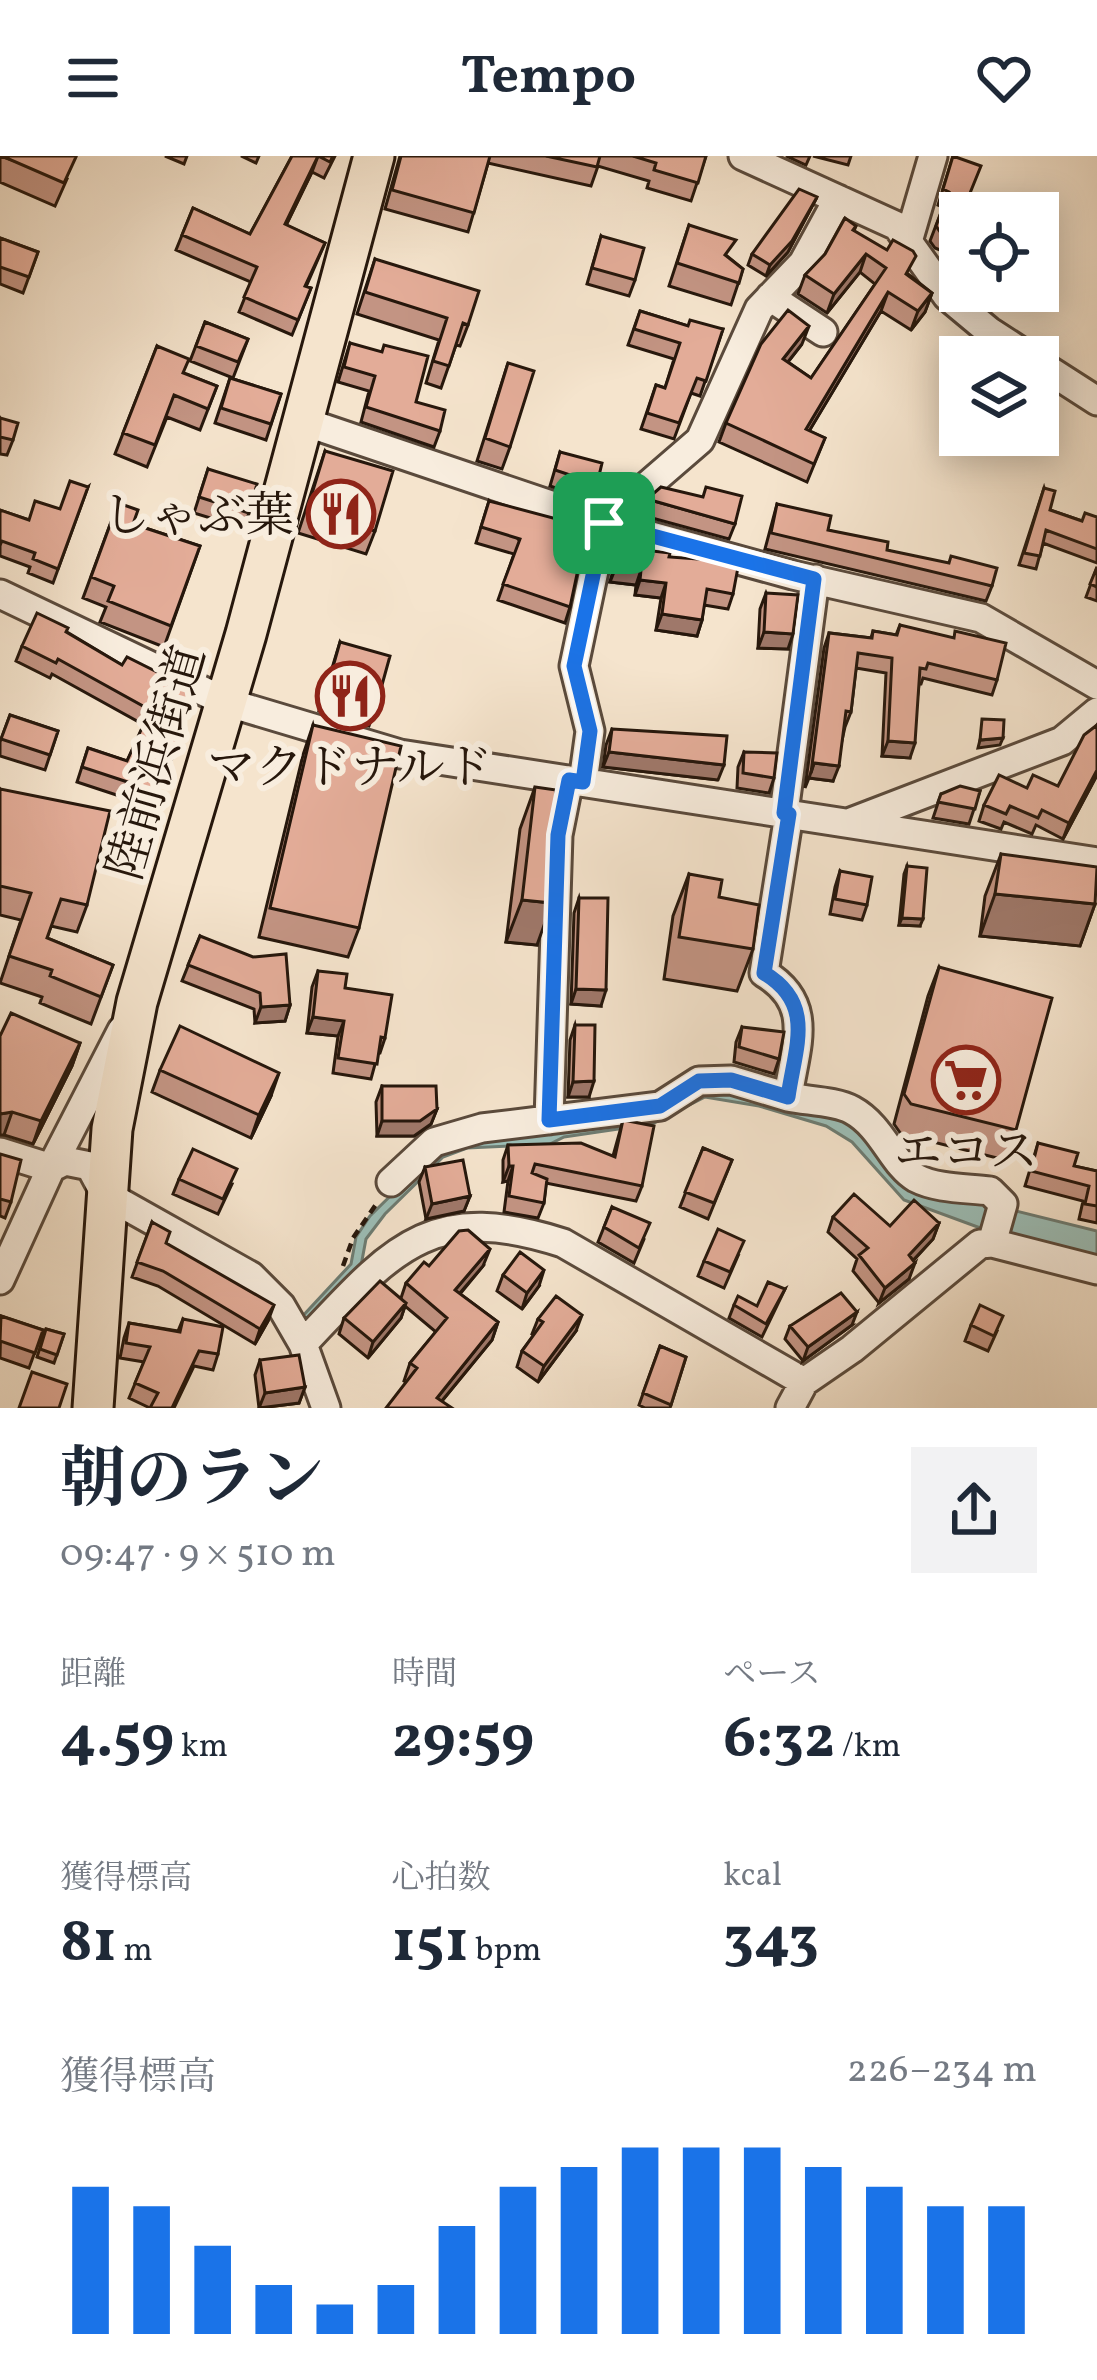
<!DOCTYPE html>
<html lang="ja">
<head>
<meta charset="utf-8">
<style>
  :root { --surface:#fff; --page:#f2f2f3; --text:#1f2937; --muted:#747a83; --accent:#1a73e8 }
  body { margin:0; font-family:Vollkorn,"Noto Serif JP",serif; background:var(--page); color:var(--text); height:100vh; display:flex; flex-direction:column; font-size:45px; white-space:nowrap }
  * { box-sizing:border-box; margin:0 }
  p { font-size:39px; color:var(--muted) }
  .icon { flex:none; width:66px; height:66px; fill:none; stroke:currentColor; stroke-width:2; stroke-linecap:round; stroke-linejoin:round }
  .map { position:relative; height:1252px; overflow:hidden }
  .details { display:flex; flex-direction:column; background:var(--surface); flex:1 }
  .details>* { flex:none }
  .buttons { position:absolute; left:939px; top:36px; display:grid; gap:24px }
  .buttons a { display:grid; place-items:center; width:120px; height:120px; border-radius:0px; background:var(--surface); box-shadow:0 6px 30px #0003; font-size:60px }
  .pin { position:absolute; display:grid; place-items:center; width:102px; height:102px; color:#fff; margin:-51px; border-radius:24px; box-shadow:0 6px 18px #0006 }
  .round { display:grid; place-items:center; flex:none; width:126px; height:126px; border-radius:0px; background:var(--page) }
  .overview { display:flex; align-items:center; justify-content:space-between; height:204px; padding:0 60px }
  h1 { font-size:66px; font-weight:700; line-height:90px }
  .metrics { display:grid; grid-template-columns:repeat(3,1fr); gap:18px; height:204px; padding:12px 60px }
  .metrics div { display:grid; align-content:center }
  .metrics b { font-size:60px; font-weight:700 }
  .metrics small { font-size:33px; font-weight:400 }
  .metrics p { font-size:33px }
  .chart { height:336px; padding:24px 60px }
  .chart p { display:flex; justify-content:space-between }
  .chart svg { width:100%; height:216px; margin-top:12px; stroke:var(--accent); stroke-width:6 }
  header { display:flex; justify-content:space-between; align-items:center; height:156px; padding:0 60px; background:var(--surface); font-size:54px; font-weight:700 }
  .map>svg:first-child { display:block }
</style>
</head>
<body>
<header><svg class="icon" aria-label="menu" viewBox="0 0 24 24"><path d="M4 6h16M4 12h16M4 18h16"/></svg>Tempo<svg class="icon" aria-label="heart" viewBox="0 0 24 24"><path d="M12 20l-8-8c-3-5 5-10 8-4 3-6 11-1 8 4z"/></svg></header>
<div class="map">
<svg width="1097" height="1252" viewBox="0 0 1097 1252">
  <rect width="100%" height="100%" fill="#f5e4cd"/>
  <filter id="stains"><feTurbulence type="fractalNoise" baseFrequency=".00167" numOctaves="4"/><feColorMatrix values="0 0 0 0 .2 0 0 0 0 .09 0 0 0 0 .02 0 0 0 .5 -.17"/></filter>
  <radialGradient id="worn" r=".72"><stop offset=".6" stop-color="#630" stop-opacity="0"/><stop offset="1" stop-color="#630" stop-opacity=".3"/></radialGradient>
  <!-- water -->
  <path fill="#9cbfb8" stroke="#6d7c73" stroke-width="3" d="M712,928l141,36 31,32 106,49 -7,28 -79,-29 -52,-58 -26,-16 -67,-20 -54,-9 -53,27 -88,13 -14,7 -83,4 -24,9 -58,57 -19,25 -6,32 -51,59 -10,-10 52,-56 5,-27 14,-21 68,-67z
    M1012,1054l85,21v28l-92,-21z"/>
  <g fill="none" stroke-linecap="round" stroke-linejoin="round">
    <defs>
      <path id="minor" d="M743,0l154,70 50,70 42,35 40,26
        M907,89l26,-89
        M770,141l53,35
        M1038,207l59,38
        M302,265l302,102 189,52 188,43 116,67
        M0,438l226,108 174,52 697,108
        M583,626l7,-51 -16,-65 30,-143 96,-83 59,-131 44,-46 35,-64
        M784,657l31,-234
        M789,658l-25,159c52,31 31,74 24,124 19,4 48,4 64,13 31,17 40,54 64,68 21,11 51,10 74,13l13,13 -11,39
        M851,666l211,-81 35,-29
        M549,964l9,-285 11,-55
        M0,996l51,16 14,-7 25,5 15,28 146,82 30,30 22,38
        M391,1026l43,-40 48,-14 178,-22 39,-25 32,-1 57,17
        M0,1124l51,-112 71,-138
        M326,1252l-23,-64c87,-92 125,-145 260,-101l241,139
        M790,1252l14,-26 48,-33 128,-105 12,-1 105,27"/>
      <path id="highway" d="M93,1252l19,-279 25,-127 109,-368 128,-478"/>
    </defs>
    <!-- minor casing -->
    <use href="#minor" stroke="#5a4a3c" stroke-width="33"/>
    <!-- highway casing -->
    <use href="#highway" stroke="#26170c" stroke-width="45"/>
    <!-- path -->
    <path stroke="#26170c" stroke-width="4.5" stroke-dasharray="9 6" stroke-linecap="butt" d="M343,1110l10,-28 24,-35"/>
    <!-- minor -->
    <use href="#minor" stroke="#f8edde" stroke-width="27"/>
    <!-- highway -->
    <use href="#highway" stroke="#f5e4cd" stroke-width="39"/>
  </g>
  <!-- wall -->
  <path fill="#c39483" stroke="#26170c" stroke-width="3" d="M0,0l67,23 -12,27 -55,-24z
    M165,0h22l-3,8z
    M241,0h18l-3,7z
    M292,0h43l-11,22 -12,-6 -26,53 39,18 -19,44 5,1 -19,47 -53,-23 12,-30 -75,-32 17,-42 57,26z
    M400,0h306l-15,45 -44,-13 2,-7 -51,-15 -7,20 -103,-23 -20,69 -83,-23z
    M786,0h24l-4,9z
    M813,0h38l-3,9z
    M953,0l13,47 -6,32 -8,20 -17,-7 -5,-7 13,-34 -5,-2z
    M817,41l-29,55 -22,24 -18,-11 4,-11z
    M689,69l54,44 -12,36 -62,-19z
    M856,70l-2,5 78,62 -7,19 -14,18 -30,-19 -72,120 16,7 -18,44 -88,-40 7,-19 76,-79 -14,18 23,16 64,-94 -15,-12 -33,41 -29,-19 7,-19z
    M601,80l34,44 -6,16 -42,-12z
    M0,82l38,14 -15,41 -23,-9z
    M375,103l93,66 -8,21 -4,-1 -15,43 -15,-5 13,-43 -82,-26z
    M640,155l48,15 35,3 -23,67 -9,-3 -17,46 -33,-10 15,-44 9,3 9,-29 -46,-14z
    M205,166l43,17 -15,39 -43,-17z
    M350,187l66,59 24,29 -6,16 -73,-25 8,-31 -31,-9z
    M157,190l27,27 33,13 -17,44 -33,-13 -20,50 -32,-13z
    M508,207l2,84 -8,22 -25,-8z
    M230,222l51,16 -15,46 -51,-17z
    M0,262l13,22 -6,15 -7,-1z
    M325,295l50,80 -9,23 -68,-21z
    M560,296l37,32 -6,16 -41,-14z
    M208,313l41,44 -6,15 -49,-15z
    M88,331l-35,96 -25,-10 2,-6 -30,-11v-46l29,10 31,-11z
    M1044,332l6,22 32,11 15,-4v46l-54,-20 -7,26 -17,-4z
    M647,343l88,25 -6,15 -88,-24z
    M489,345l81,106 -5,16 -67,-23 16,-46 -38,-11z
    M118,347l15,21 67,22 -36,101 -64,-25 6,-15 -23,-9z
    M777,348l51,26 164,56 -6,15 -221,-52z
    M621,384l13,9 35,8 64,37 -5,15 -24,-4 -2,15 -5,16 -41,-6 5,-32 -26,-3 1,-10 -26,-3z
    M1097,411v34l-11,-4z
    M766,437l22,56 -30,-1 2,-39z
    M900,469l97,55 -5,15 -69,-17 -2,6h-2l-9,74 -28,-2 4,-83 -30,-5 -5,44 -6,15 -12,54 -24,-3 -4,10 19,-140 5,-15 42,5 2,-7 23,4z
    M67,476l55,33 71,25 -5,15 -12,19 3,19 -8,18 -3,-1 -15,47 -76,-25 11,-34 39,13 17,-36 -92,-51 -2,4 -34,-17 6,-15z
    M340,486l37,61 -8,23 -50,-15z
    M10,559l48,16 -13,39 -45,-14v-14z
    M313,569l46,203 -11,29 -89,-20 44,-182z
    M1097,569v50l-34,64 -27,-14 -4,9 -28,-12 -3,7 -22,-8 5,-16 43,-17 31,-2z
    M612,573l106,51 -115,-13 3,-22z
    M744,596l30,26 -5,15 -32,-5 1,-21z
    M535,631l2,158 -31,-3 14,-113z
    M0,633l87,116 -10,27 -26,-6 -4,12 66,27 -22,59 -51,-21 2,-6 -42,-14 21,-63 -21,-5z
    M980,635l-11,33 -36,-6 8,-24z
    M1001,698l94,50 -15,42 -100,-10 5,-40z
    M907,710l13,60 -21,-1 5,-51z
    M840,715l27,34 -5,15 -32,-6 5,-27z
    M689,718l30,23 34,52 -16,42 -73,-12 9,-63z
    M579,742l22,108 -30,-2 3,-91z
    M200,780l90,69 -5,16 -30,2 -1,-14 -72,-28z
    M939,811l77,163 -11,30 -104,-26 -7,-10 34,-128z
    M318,815l27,17 40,50 -5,15h-2l-7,26 -38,-6 5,-37 -31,-3 5,-46z
    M575,869l14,72h-21l2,-57z
    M742,871l37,32 -5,15 -40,-12 2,-20z
    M0,880l80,7 -8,23 -39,78 -29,-9z
    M160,914l111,26 -20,42 -99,-46z
    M382,930l55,23 -6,15 -17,12h-37l-1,-34z
    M623,964l19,66 -6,15 -90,-18 -2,20 -6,15 -34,-6 4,-31 -5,1v-22l5,-15 105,11z
    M1038,987l36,23 23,5v52l-18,-4 4,-18 -58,-15z
    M703,992l29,12 -24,59 -28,-12z
    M0,998l11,48 -6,16 -5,-2z
    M425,1011l45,29 -6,15 -38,8 -7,-37z
    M179,1023l53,5 -14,30 -45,-20z
    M612,1051l32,32 -10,24 -36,-21z
    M833,1061l57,9 49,-3 -6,16 -20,22 -4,18 -30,24 -26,-32 4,-12 -29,-27z
    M152,1066l14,21 102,78 -13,23 -97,-58 -26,-9z
    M738,1100l-14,32 -26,-12 6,-15z
    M429,1110h54l-23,28 38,28 -6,18 -50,61 -38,-20 6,-18 26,-31 -31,-26 -4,12 -33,40 -29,-24 5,-16 57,-20 5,-15z
    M503,1119l36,11 -17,23 -25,-18z
    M785,1133l-23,48 -33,-19 5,-13 23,1z
    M1,1160l42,14 -14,38 -29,-10z
    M183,1163l35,35 -5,16 -19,-4 -20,42h-24l-21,-10 15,-36 -24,-4 4,-20 5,-15 49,8z
    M538,1163l38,12 -38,51 -21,-15 5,-16 12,-16 -2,-1z
    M852,1169l-49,36 -18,-22 5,-13z
    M971,1169l26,6 -9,20 -23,-10z
    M46,1173l18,5 -10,29 -17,-6z
    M660,1190l26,11 -16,51h-25l-6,-3z
    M260,1204l45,27 -6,16 -40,5 -4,-33z"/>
  <!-- shaded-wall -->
  <path fill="#9f786a" stroke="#26170c" stroke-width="3" d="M318,0l-6,16 -33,68 6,-16z
    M817,41l-29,55 -22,24 4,-11z
    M866,98l-6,18 -33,41 7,-19z
    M888,136l-7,19 -82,137 7,-19z
    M932,137l-7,19 -14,18 7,-19z
    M809,170l-7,18 -26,33 7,-18z
    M616,411l25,3 -5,15 -26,-3z
    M640,424l26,3 -5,15 -26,-3z
    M662,458l40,6 -5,16 -41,-6z
    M764,476l29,2 -5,15 -30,-1z
    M193,534l-5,15 -21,33 6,-16z
    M1003,582l-3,7 -22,3 2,-8z
    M888,585l27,2 -5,15 -28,-2z
    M609,596l115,13 -6,15 -115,-13z
    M814,607l25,3 -6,15 -24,-3z
    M1097,614v5l-34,64 6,-16z
    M995,738l100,10 -15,42 -100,-10z
    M522,744l30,3 -15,42 -31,-3z
    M902,762l21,1 -3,7 -21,-1z
    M576,833l30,1 -5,16 -30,-2z
    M290,849l-5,16 -30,2 6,-16z
    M313,861l31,4 -6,15 -31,-3z
    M80,887l-8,23 -39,78 8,-23z
    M279,917l-8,23 -20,42 8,-23z
    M594,925l-5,16h-21l5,-15z
    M437,953l-6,15 -17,12h-37l5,-15z
    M12,956l-8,23h-4v-21z
    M509,1010h4l-5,15 -5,1z
    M470,1040l-6,15 -38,8 6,-15z
    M939,1067l-6,16 -30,32 6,-16z
    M490,1093l-7,17 -35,41 7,-17z
    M915,1107l-6,16 -30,24 6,-15z
    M544,1114l-5,16 -17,23 5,-16z
    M406,1147l-5,15 -33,40 5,-16z
    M274,1149l-6,16 -13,23 5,-15z
    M857,1156l-5,13 -49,36 5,-14z
    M582,1159l-6,16 -38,51 6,-16z
    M498,1166l-6,18 -56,68 1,-10z
    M305,1231l-6,16 -40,5 6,-15z"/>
  <!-- building -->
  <path fill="#e3ac98" stroke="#26170c" stroke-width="3" d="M2,0h72l2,1 -12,26z
    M292,0h41l-3,6 -12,-6 -33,68 40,19 -20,43 6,2 -13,32 -54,-23 13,-30 -75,-32 11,-27 57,26z
    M401,0h89l-16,57 -82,-23z
    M546,0h54l-3,11z
    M633,0h73l-8,27 -44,-13 2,-7z
    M953,0l28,10 -15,37 5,2 -3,8h-8v20l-3,7 -16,-7 -5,-7 13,-34 -6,-3z
    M799,33l18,8 -25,44 -22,24 -18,-11z
    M845,62l11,8 -3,4 34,20 6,-10 20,11 3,5 -10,18 26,19 -14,18 -30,-19 -82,137 19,9 -11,26 -88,-41 35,-79 27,-34 21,16 -26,33 28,19 75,-110 -20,-14 -32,40 -29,-19 20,-21z
    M689,69l47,15 -11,15 18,14 -4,14 -62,-20z
    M601,80l43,12 -9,32 -43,-12z
    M0,82l38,14 -9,25 -29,-10z
    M375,103l104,32 -11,34 -5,-2 -14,43 -16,-5 14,-43 -82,-26z
    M640,155l48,15 2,-6 33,9 -17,52 -9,-3 -18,45 -32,-10 9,-28 9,3 15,-45 -46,-14z
    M205,166l43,17 -10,23 -42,-16z
    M350,187l32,9 2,-7 44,11 -12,46 29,8 -5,21 -74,-24 9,-31 -31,-9z
    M157,190l32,13 -6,14 34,13 -9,23 -34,-14 -19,50 -32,-12z
    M508,207l26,8 -24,76 -25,-9z
    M230,222l51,16 -10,30 -50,-16z
    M0,262l18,5 -5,17 -13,-3z
    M325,295l68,20 -18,60 -68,-21z
    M560,296l42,11 -5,21 -42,-14z
    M208,313l49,15 -8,29 -50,-16z
    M70,325l18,6 -30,82 -25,-10 2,-6 -33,-12 -2,4v-35l29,10 6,-19 25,8z
    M661,331l42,10 3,-10 36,9 -7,28 -88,-25z
    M1044,332l11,3 -5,19 32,11 3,-8 12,4v32l-51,-19 -6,26 -16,-3z
    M489,345l98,26 -17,80 -67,-23 17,-45 -39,-12z
    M118,347l20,7 -5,14 67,22 -29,80 -63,-25 6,-15 -23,-9z
    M777,348l54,12 -3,14 60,12 -1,8 62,13 2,-7 46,12 -5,18 -221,-53z
    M621,384l13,1v8l36,4 -1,4 70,5 -6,32 -26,-5 -5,31 -40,-6 4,-31 -26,-3 1,-10 -25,-3z
    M1097,411v20l-7,-3z
    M766,437l32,2 -5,39 -29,-2z
    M37,457l31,15 -2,4 56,33 5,-8 66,33 -20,32 12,5 -8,19 -4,-2 -15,48 -76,-25 6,-19 39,13 23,-51 -92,-51 -2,4 -34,-17z
    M900,469l54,13 1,-7 51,12 -9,37 -69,-17 -2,6 -6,-1 -5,75 -27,-2 4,-83 -34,-5 -7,59 -5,-1 -7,55 -25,-3 -3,10 18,-140 43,5 1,-7 24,4z
    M340,486l50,14 -13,47 -50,-15z
    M10,559l48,16 -8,24 -49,-16z
    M982,563l22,1 -1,18 -23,2z
    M313,569l88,21 -42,182 -89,-20z
    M1097,569v45l-28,53 -27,-13 -4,8 -28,-12 -4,8 -22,-9 15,-30 28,13 6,-13 25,11 26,-51z
    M612,573l115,7 -3,29 -115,-13z
    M744,596l33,1 -3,25 -31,-5z
    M960,630l20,5 -5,18 -37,-7 3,-8z
    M535,631l21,3 -4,113 -30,-3z
    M0,633l110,22 -23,94 -26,-6 -14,39 66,27 -12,32 -51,-21 2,-6 -43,-14 22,-63 -31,-7z
    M1001,698l96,13 -2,37 -100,-10z
    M907,710l20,2 -4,51 -21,-1z
    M840,715l32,6 -5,28 -32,-6z
    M689,718l33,6 -3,17 40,8 -6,44 -74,-12z
    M579,742h29l-2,92 -30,-1z
    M200,780l53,21 33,-3 4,51 -29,2 -1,-14 -72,-28z
    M939,811l113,31 -36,132 -105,-26 -7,-10z
    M318,815l29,3 -2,14 47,7 -7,43 -4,-1 -4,27 -39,-6 6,-37 -31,-4z
    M11,857l69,30 -39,78 -29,-9 -12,2v-78z
    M575,869h20l-1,56 -21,1z
    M180,870l99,47 -20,42 -99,-45z
    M742,871l42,5 -5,27 -40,-12z
    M382,930h54l1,23 -17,12h-38z
    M623,964l31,6 -12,60 -107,-22 -3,9 15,6 -3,24 -35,-7 4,-30h-4l-1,-21 73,-2 34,14z
    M1038,987l40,10 -4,13 23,5v35l-12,-2 4,-18 -58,-15z
    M703,992l29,12 -18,43 -29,-11z
    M193,993l44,20 -14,30 -44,-20z
    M0,998l21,6 -10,42 -11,-3z
    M463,1004l7,36 -38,8 -7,-37z
    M854,1038l36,32 24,-26 25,23 -30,32 6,8 -30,25 -26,-33 9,-7 -35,-31z
    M612,1051l38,16 -11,25 -35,-21z
    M152,1066l18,10 -4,11 108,62 -14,24 -97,-58 -26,-9z
    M718,1073l26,12 -14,31 -26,-11z
    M468,1074l22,19 -35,41 43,32 -61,76 15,10h-66l31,-40 -7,-5 37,-45 -41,-35 18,-21 5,4 30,-35z
    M520,1096l24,18 -17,23 -24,-18z
    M380,1125l26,22 -33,39 -29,-24z
    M768,1126l17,7 -19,35 -32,-19 4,-9 19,10z
    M841,1137l16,19 -49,35 -18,-21z
    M556,1140l26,19 -38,51 -22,-15 21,-29 -5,-3z
    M980,1149l23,11 -9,20 -23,-11z
    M1,1160l42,14 -8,23 -35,-12z
    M183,1163l40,8 -5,27 -19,-3 -27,57h-22l8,-15 -23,-10 15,-36 -24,-4 3,-20 51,9z
    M46,1173l18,5 -7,21 -17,-6z
    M660,1190l26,11 -15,48 -28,-12z
    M299,1199l6,32 -40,6 -5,-33z
    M32,1216l35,12 -8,24h-40z"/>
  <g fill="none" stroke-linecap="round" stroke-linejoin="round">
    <defs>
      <path id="route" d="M604,367l210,56 -30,234 5,1 -25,159c52,31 31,74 24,124l-57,-17 -32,1 -39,25 -111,14 9,-285 11,-55 14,2 7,-51 -16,-65z"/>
    </defs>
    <!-- route casing -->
    <use href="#route" stroke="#fff" stroke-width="24"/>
    <!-- route -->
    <use href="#route" stroke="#1a73e8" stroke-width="15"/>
  </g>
  <!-- icons -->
  <defs>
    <symbol id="restaurant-ring" viewBox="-11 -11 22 22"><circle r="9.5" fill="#f8edde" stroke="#8f2418" stroke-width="1.5"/><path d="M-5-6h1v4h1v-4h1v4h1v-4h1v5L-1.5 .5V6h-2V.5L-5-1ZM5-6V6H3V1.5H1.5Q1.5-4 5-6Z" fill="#8f2418"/></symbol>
    <symbol id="supermarket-ring" viewBox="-11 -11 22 22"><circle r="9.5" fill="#f8edde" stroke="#8f2418" stroke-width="1.5"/><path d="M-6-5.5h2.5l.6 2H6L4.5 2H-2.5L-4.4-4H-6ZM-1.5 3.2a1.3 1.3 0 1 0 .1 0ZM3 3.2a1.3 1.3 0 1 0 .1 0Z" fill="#8f2418"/></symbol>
  </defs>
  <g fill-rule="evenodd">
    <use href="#restaurant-ring" x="303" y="320" width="76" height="76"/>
    <use href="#restaurant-ring" x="312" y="502" width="76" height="76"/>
    <use href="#supermarket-ring" x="928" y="886" width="76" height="76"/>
  </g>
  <g text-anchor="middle" stroke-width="12" stroke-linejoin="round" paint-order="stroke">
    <!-- poi labels -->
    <g font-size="48" fill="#26170c" stroke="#f8edde">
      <text x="294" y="375" text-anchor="end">しゃぶ葉</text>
      <text x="350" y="627">マクドナルド</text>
      <text x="966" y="1011">エコス</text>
    </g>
    <!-- street labels -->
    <g font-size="48" fill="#26170c" stroke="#f8edde">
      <text transform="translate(155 606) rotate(-74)" y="17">陸前浜街道</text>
    </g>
  </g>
  <rect width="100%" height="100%" filter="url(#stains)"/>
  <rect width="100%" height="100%" fill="url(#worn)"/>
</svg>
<div class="buttons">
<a><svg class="icon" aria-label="locate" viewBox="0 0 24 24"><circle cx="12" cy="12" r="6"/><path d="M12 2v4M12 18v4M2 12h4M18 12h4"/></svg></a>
<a><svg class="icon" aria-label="layers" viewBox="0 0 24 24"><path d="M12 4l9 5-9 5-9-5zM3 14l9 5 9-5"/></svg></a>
</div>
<div class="pin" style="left:604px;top:367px;background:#1e9e55"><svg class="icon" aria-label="arrive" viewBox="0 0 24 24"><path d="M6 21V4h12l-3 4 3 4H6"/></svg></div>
</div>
<section class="details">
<div class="overview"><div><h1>朝のラン</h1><p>09:47 · 9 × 510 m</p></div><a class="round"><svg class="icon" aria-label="share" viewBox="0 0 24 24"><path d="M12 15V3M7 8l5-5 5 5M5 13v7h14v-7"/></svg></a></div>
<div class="metrics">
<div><p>距離</p><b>4.59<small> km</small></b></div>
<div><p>時間</p><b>29:59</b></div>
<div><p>ペース</p><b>6:32<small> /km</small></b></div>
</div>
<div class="metrics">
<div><p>獲得標高</p><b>81<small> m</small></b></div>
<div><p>心拍数</p><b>151<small> bpm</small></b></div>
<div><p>kcal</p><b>343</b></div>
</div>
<div class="chart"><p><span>獲得標高</span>226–234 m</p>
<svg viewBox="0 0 160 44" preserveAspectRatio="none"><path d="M5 44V14M15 44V18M25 44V26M35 44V34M45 44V38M55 44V34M65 44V22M75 44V14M85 44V10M95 44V6M105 44V6M115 44V6M125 44V10M135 44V14M145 44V18M155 44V18"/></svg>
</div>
</section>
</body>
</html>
